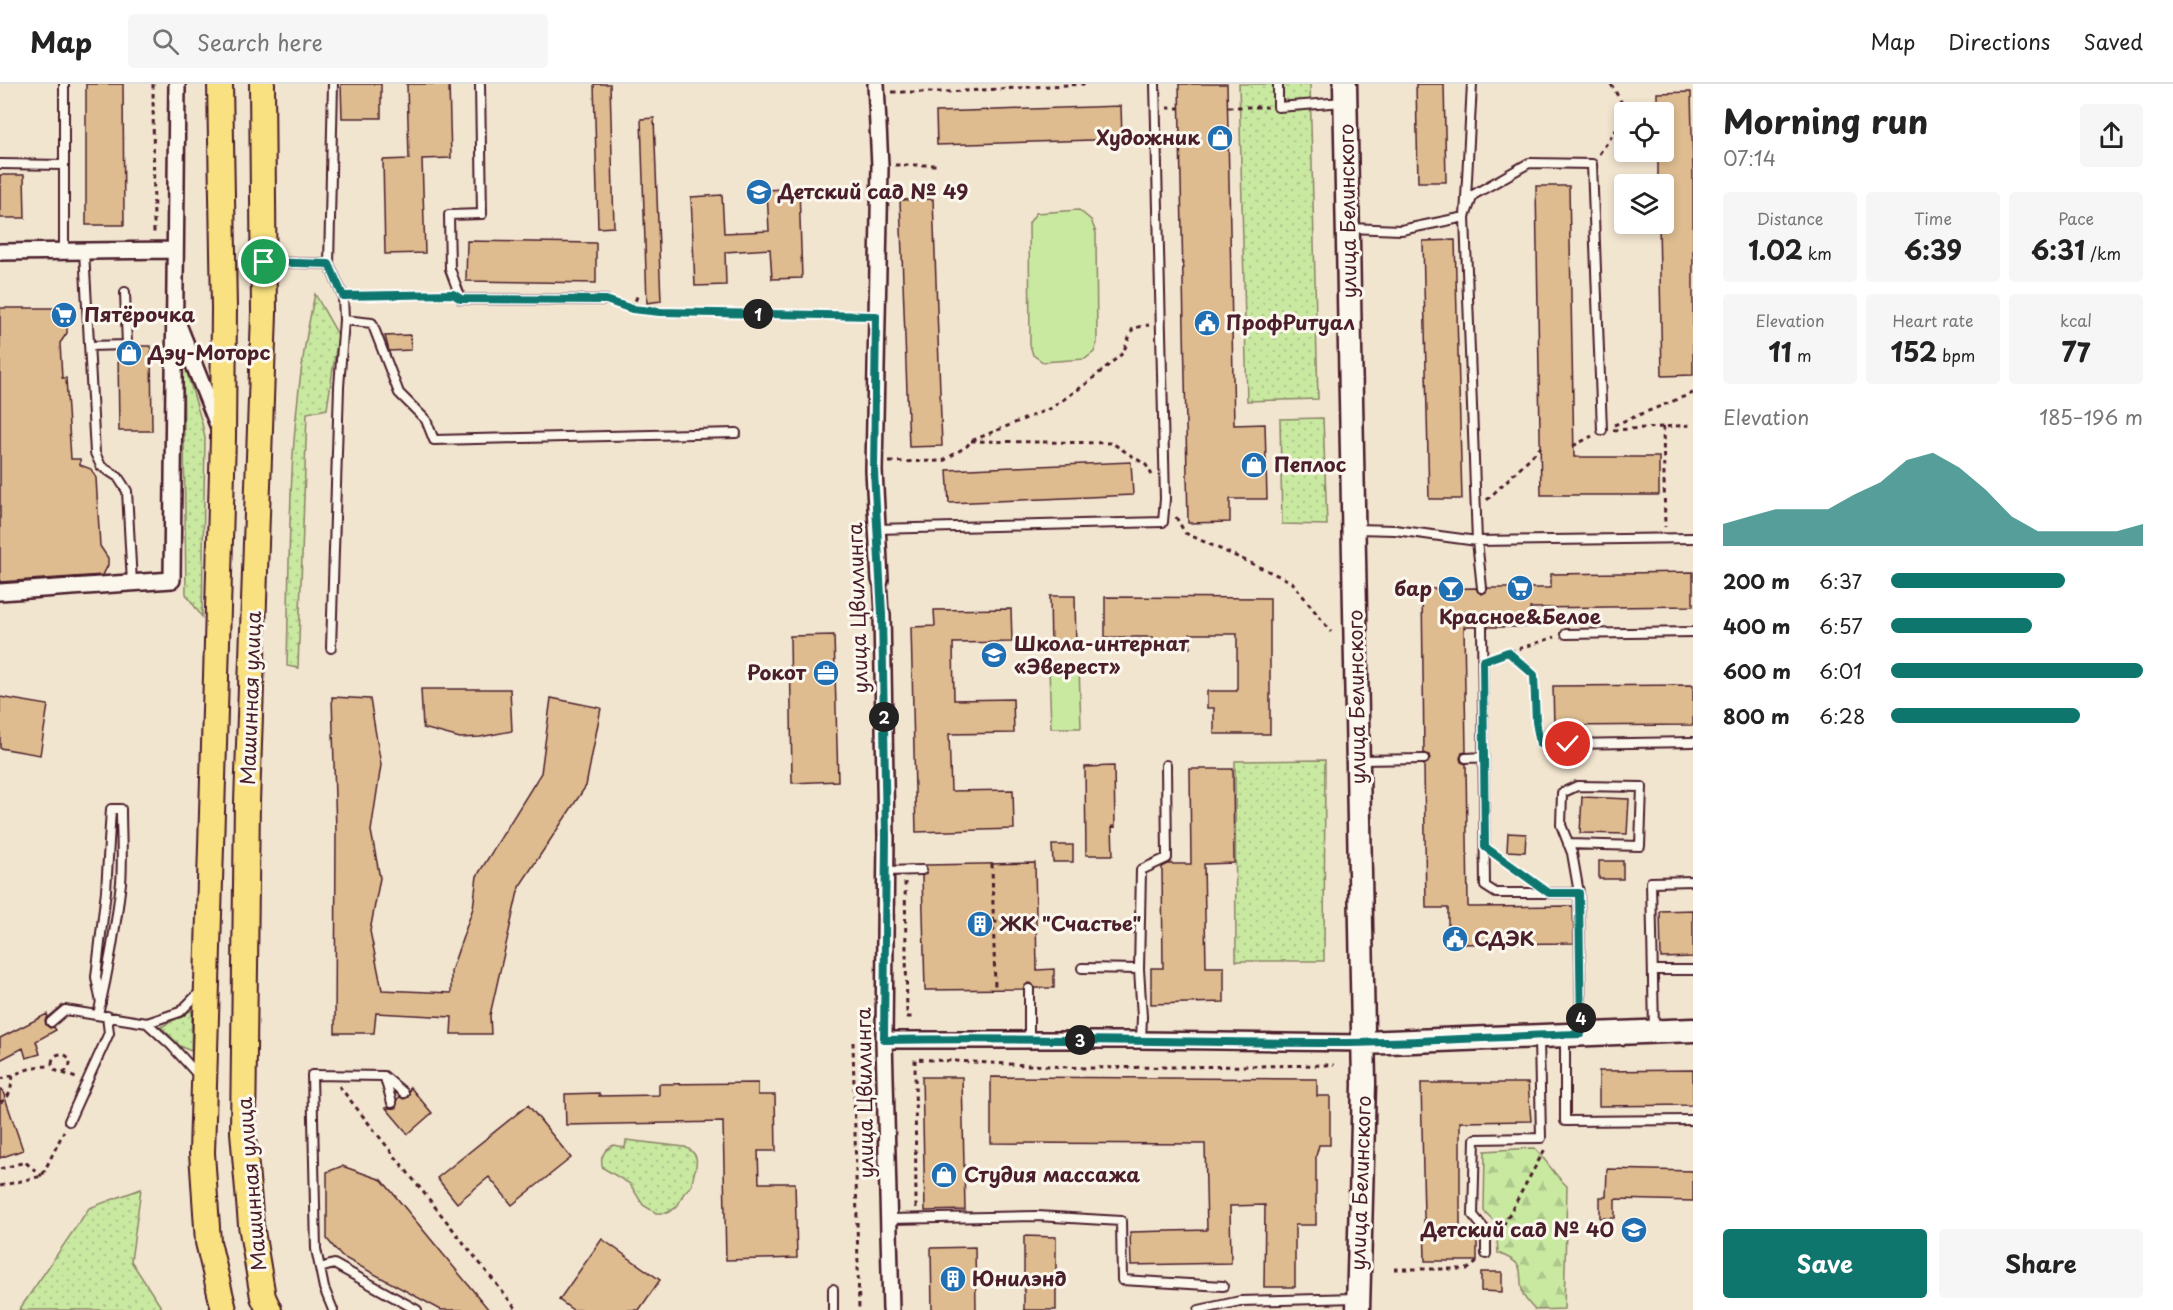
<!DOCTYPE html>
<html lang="en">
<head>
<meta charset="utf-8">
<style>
  :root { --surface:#fff; --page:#f6f6f6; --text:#222; --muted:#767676; --line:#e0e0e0; --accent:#0f766e }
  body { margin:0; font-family:"Playpen Sans",sans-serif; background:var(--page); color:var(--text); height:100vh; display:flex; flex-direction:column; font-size:22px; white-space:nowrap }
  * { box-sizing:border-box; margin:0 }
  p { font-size:20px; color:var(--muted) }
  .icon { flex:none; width:33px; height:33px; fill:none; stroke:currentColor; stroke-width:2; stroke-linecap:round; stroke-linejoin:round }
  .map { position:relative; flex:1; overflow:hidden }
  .side { display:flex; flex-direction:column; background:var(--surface); width:480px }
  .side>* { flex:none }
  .fabs { position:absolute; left:1614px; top:18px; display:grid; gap:12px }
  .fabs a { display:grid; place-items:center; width:60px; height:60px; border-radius:6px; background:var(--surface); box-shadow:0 3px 9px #0003; font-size:30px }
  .pin { position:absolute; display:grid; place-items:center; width:51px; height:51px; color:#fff; margin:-26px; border:3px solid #fff; border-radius:50%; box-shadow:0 2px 6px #0007 }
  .km { position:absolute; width:30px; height:30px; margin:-15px; border-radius:50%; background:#222; color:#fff; font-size:16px; line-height:30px; text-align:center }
  .round { display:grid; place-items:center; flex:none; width:63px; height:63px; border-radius:6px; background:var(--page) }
  .headline { display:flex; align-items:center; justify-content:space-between; height:102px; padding:0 30px }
  h1 { font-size:33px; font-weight:700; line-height:45px }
  .metrics { display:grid; grid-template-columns:repeat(3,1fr); gap:9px; height:102px; padding:6px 30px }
  .metrics div { display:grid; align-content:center; border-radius:6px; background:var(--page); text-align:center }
  .metrics b { font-size:26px; font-weight:700 }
  .metrics small { font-size:16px; font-weight:400 }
  .metrics p { font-size:16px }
  .chart { height:168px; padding:12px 30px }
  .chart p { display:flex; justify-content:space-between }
  .chart svg { width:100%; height:108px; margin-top:6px; fill:var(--accent); opacity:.7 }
  .cta { display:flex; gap:12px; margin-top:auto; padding:12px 30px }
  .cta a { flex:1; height:69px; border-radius:6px; background:var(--accent); color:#fff; font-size:24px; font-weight:700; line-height:69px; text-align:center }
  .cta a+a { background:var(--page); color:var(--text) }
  ul { padding:0 30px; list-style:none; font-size:20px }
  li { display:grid; grid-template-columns:96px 72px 1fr; align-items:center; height:45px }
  li i { height:15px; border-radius:8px; background:var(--accent) }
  header { display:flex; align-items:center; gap:36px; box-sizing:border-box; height:84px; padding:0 30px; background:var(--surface); border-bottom:2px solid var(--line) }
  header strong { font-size:28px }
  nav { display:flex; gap:33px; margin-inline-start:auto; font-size:21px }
  .search { width:420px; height:54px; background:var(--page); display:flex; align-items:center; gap:15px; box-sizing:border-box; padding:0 21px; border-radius:6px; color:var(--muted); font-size:22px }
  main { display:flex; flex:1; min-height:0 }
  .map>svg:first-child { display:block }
</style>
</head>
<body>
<header>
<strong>Map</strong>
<div class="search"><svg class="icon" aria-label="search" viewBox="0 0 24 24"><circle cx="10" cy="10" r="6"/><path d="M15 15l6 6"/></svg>Search here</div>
<nav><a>Map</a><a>Directions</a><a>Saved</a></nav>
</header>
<main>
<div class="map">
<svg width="1693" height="1226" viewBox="0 0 1693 1226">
  <defs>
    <pattern id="grass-dots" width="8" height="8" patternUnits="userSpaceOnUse" patternTransform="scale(1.5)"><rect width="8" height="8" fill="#c9e9a1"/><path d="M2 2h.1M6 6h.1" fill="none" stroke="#aec78b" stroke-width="1.8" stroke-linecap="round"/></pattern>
    <pattern id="forest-firs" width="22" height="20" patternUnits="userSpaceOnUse" patternTransform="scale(1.5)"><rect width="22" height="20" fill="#c9e9a1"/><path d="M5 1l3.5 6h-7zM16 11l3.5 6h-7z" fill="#aec78b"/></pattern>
  </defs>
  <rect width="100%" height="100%" fill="#f2e5d0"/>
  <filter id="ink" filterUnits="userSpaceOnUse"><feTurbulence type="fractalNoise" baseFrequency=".0167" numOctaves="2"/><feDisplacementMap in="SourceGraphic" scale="12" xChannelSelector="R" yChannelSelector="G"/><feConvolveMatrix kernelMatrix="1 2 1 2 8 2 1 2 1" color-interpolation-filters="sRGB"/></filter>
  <g filter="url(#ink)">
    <!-- grass -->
    <path fill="url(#grass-dots)" stroke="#8a8466" stroke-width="1.5" d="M1239,0h71l8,315 -71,2z
      M315,210l23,41 -11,74 -20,4 -9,255 -11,-2c3,-124 0,-250 28,-372z
      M183,275l19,64 3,15 -3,179 -16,-23z
      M1323,334l4,107 -45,-1 -2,-105z
      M1325,676l-1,201h-88l-1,-200z
      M192,926l-1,41 -11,-5 -19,-19z
      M626,1056l59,7c20,10 8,21 7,38l-8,8 -7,14 -10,6h-11l-13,-8 -13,-21 -27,-16c-4,-10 1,-19 11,-23l11,3z
      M141,1105l-10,72 32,49h-144l70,-102z"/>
    <!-- forest -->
    <path fill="url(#forest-firs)" stroke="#8a8466" stroke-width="1.5" d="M1535,1064c11,12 21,29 32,38l-3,123 -29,1c-4,-5 -10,-10 -12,-16 -7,-25 7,-28 -25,-41l-2,-30 -12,-12 1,-60z"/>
    <!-- pitch -->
    <path fill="#c9e9a1" stroke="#8a8466" stroke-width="1.5" d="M1079,126l12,10 5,13 1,110 -3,9 -9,7 -42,3 -10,-7 -3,-10 -1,-122 7,-10z
      M1079,582l2,62h-30l-2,-61z"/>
    <!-- building -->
    <path fill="#debc90" stroke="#4a1f2b" stroke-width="1.5" d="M86,0h37l1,141h-38z
      M341,0h40v34h-39z
      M407,0h42l2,74 -29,1 3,94 -40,1 -2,-94 26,-1z
      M594,0h16l4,143 -16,1z
      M1179,0h48l7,341 31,-1 2,75h-37v23l-42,1z
      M1416,0h28l2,98h-28z
      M1691,8l2,80v203l-31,1 -3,-152h5v-40h-6v-32h6v-40h-7v-19z
      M1121,22l1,33 -185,6 -1,-33z
      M654,34l7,183 -14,2 -6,-184z
      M0,91h24l1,43h-25z
      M1536,102h33l5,271h85v38h-118z
      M799,104l3,90 -30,1 -2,-30 -45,3 1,33 -31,1 -4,-89 31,-2 2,38 45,-2 -2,-41z
      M933,115l9,247 -33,1 -9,-247z
      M1455,156l7,259h-33l-6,-258z
      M467,157l129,2v40l-130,-2z
      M0,224h53l11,7 3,6v12l-7,10 2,35h4l5,81h9v6l11,4 5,9 4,68 8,12v7l-5,10 -103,7z
      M410,251l1,15 -22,1 -4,-15z
      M133,262h18l1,85h-33l-1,-80 12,-1z
      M1131,378l2,33 -184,8 -2,-33z
      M1693,488v34l-163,2 1,19h-43l-1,-4 -4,-2 -5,1 -2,5h-12l2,125 -4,1 -2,5 1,4 5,2 2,143 105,-1 1,37 -126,1v-36h-22l-2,-143 6,-6 -1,-4 -5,-2 -2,-164 54,-1 2,4 4,2 4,-2 2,-4h63v-14z
      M1050,512h25l1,52 -25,1z
      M1105,513l165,1v136h-56v-26h-7v-17h30v-57h-47v14h-37v-11h-48z
      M1011,525l1,33 -59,1 1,57 59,-1 1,34 -65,1 2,57 62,-1 1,39 -98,3 -5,-205 24,-1 -1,-16z
      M834,551l4,146 -46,2 -2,-147z
      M1693,601v40l-139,1 -1,-40z
      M421,605h89l2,42 -32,6 -20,1 -37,-10z
      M0,613l48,8 -8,50 -40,-7z
      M332,613l38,2 11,66 -10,66 9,47 -10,53 12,59 69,3v-22l22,-63 4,-32 64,-103 10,-75 50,10 -15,78 -67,101 -29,128 1,19h-40l1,-17 -76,-4 -2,20h-39l1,-202z
      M1114,682l1,61 -3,-1 1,29h-27l-1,-88z
      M1190,685h43l1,94 -30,1 2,103h18v35l-73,2v-36h12l-1,-101 6,-3h23z
      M1582,713l47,2 -2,35 -47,-1z
      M1508,749l18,1 -1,18 -18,-1z
      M1052,761h21v17h-20z
      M1599,777h24v18h-24z
      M1035,779l2,107 17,-1v19h-19l-3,-4 -4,-1 -5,6 -98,1 -3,-114 5,-4 -2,-7z
      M1693,826v47l-32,1 -1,-47z
      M47,930l1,3 -3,4 1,4 4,3 4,-1 2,3 -20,11 4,13 -14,4 -3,-10 -23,12v-22z
      M1693,986v35l-94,1v-35z
      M922,993h40l3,133 -40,1z
      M991,993l326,2v17h13v49h-11l-3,11v69h-21v62h-31l1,-82 -35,1 1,57 -100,2 -1,-33 77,-2 -2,-86 -214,-1z
      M758,999v12h17l1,56h-18l1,32h36l2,75 -71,2 -3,-138 -157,3 -1,-31 34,-1v3l60,-1v-11z
      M1421,999h107l3,38 -71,1v107h17v32h-52z
      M410,1003l22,26 -24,21 -22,-26h10l1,-9 3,-2 4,2 4,-2z
      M2,1005l21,61 -23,8v-68z
      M528,1021l43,53 -59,47 -23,-28 -32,26 -20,-25z
      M342,1082l40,14 107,130h-48l-100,-54 -14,-17v-67z
      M1607,1085l86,2v30l-78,-2v19h-15v-21h6z
      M1024,1152l32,1v73h-32z
      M602,1155l58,41 -21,30h-66l-14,-10z
      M975,1163l1,63h-44l-1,-62z
      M1481,1188h21v20l-21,-1z"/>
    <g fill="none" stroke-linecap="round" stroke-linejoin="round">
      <defs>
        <path id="service" d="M480,0l2,130 -33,1 1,54 11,30 145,1
          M1278,0v23l66,-5
          M0,80l64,1
          M1349,144l52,2 64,-13 7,-133
          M64,167v-167
          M84,167l11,202 6,13 17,11 9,14 5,92
          M268,178l61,2
          M344,236l28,3 27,70 27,27 8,20 302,-7
          M89,262l38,-1 -2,-53
          M876,445l287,-7 2,-23 -10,-415
          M1356,445l39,1 82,11 216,-3
          M1482,504l-5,-47 -12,-324 8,-22 56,-32 63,1 10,266
          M1482,543l3,259 11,7h83l2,140
          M1566,550l127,-2
          M331,564l8,-261 5,-67 -1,-24 -14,-32 4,-180
          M1567,660l126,-2
          M1466,674l18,-1
          M1360,676l64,-1
          M1568,760l72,2 2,-59 -65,-1 -15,7 -1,32 11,28 7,40
          M886,787l36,-1
          M1082,884l57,1
          M1654,886h39
          M1029,905v51
          M98,931c10,-43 18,-88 23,-132 2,-24 0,-50 0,-74h-10l-5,82 -10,86 5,26
          M51,938l14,-12 82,13 24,22 28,31
          M147,939l33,-11 21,-21
          M1654,946l-3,-148 42,-1
          M1565,953v84l128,-1
          M1141,956l1,-23 -3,-48 2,-99 26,-12 -1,-93
          M385,994l7,25
          M69,1037l40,-88 -2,-17
          M889,1135l148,-3 84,5 1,59 101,6
          M1486,1170v-23l-13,-16 2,-76 66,-1 -2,-99
          M320,1184l14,-4 83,46
          M833,1205v21
          M333,1226l-9,-22 -8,-39 -4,-174 72,1 20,17
          M1199,1226l41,-9 116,-3"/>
        <path id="pedestrian" d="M880,496l2,34"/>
        <path id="minor" d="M876,0l4,82 -6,305 6,109
          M0,168l175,-2
          M177,238l41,103
          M0,508l172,-12 5,-496
          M882,530l4,222 -2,204 7,270
          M884,956h257l222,3"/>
        <path id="secondary" d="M1345,0l19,1000 -6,226
          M1363,959l330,-13"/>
        <path id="primary" d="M220,0l4,224 -1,130 -21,715 6,89 16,68
          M262,0l2,229 -17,489 -4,330 8,93 12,72 6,13"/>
      </defs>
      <!-- service casing -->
      <use href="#service" stroke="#4a1f2b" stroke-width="12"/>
      <!-- pedestrian casing -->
      <use href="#pedestrian" stroke="#4a1f2b" stroke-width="16"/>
      <!-- minor casing -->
      <use href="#minor" stroke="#4a1f2b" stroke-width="20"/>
      <!-- secondary casing -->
      <use href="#secondary" stroke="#4a1f2b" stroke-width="27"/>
      <!-- primary casing -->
      <use href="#primary" stroke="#4a1f2b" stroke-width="28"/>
      <!-- path -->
      <path stroke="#4a1f2b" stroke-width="3" stroke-dasharray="4.5 4.5" stroke-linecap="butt" d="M153,0l1,151
        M1611,0l16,28
        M892,8h55l138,-8
        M1228,23h39
        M1167,24h13
        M1599,70l25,-35
        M895,81h43
        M354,211l93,-1
        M616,220l16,5 28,3 201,4
        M632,225l6,-15
        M1614,341l79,-32
        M1663,343l2,100
        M1613,346l80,-5
        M971,357l141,2 34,22 6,10
        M1573,362l19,-10
        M889,378l54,-1 24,-15 4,-5 80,-33 35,-24 37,-31 10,-25 16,-3
        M1487,416l54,-53
        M1176,433l9,16 107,49 39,50
        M1508,568l26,22 2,48 4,22h17
        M1493,573l62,-20
        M1497,771l36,26
        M992,780l3,125
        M905,798l2,135h5
        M993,838h43
        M974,842h19
        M853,958l6,268
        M52 979a9 9 0 1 1 18 0a9 9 0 1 1-18 0Z
        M63,989l13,5
        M0,995c20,-4 31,-16 52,-12
        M339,1002l178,224
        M0,1018c11,-3 11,-16 13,-26
        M0,1085l25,-7 17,14
        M0,1102l42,-10 22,-45
        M916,1124l-1,-149 171,9 248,-3
        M1499,1149l46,-84
        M1394,1185h74l9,-7"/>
      <!-- service -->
      <use href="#service" stroke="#fbf7ec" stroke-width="8"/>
      <!-- pedestrian -->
      <use href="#pedestrian" stroke="#fbf7ec" stroke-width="12"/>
      <!-- minor -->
      <use href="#minor" stroke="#fbf7ec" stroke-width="15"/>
      <!-- secondary -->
      <use href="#secondary" stroke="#fbf7ec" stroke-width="22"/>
      <!-- primary -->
      <use href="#primary" stroke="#f9e181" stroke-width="24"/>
    </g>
  </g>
  <g fill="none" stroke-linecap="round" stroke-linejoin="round" filter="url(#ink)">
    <defs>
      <path id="route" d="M264,178l65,2 14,32 110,-2 8,5 145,1 26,9 28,3 216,4 -2,155 8,143 4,222 -2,204c151,-3 301,3 451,3 82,0 164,-7 246,-9l-2,-141h-30l-64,-46 -2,-186 25,-9 26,23 2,47 4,22h28"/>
    </defs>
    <!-- route casing -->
    <use href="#route" stroke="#fff" stroke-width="12"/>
    <!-- route -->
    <use href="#route" stroke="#0f766e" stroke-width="8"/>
  </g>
  <!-- icons -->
  <defs>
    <symbol id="shop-disc" viewBox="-11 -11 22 22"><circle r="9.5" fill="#1f6fb2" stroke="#fbf7ec"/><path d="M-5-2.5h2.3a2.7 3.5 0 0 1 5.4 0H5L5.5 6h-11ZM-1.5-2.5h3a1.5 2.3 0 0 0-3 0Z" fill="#fff"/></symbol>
    <symbol id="school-disc" viewBox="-11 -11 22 22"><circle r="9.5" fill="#1f6fb2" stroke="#fbf7ec"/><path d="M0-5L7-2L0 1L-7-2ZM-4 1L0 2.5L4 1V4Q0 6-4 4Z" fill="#fff"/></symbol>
    <symbol id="supermarket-disc" viewBox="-11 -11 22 22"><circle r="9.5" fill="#1f6fb2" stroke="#fbf7ec"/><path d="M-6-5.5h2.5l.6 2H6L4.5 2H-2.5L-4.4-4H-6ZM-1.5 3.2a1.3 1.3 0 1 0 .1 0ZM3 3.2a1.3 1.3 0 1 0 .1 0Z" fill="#fff"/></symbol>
    <symbol id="civic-disc" viewBox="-11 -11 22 22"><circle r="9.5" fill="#1f6fb2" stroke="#fbf7ec"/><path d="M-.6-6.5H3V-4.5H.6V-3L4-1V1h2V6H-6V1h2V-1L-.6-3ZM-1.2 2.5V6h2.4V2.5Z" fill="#fff"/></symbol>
    <symbol id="bar-disc" viewBox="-11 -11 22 22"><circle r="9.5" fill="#1f6fb2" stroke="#fbf7ec"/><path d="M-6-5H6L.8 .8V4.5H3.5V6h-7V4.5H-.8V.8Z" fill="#fff"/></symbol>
    <symbol id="office-disc" viewBox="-11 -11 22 22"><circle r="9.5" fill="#1f6fb2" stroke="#fbf7ec"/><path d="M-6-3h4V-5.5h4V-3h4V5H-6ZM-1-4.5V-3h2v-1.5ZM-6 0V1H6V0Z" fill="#fff"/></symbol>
    <symbol id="building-disc" viewBox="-11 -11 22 22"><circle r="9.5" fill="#1f6fb2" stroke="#fbf7ec"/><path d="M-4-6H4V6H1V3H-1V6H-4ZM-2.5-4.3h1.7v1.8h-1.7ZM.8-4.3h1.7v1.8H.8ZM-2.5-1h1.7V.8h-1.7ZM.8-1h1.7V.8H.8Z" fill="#fff"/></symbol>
  </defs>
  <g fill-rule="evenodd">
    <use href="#shop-disc" x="1205" y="39" width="30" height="30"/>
    <use href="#school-disc" x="744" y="93" width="30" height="30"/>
    <use href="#supermarket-disc" x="49" y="216" width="30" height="30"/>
    <use href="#civic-disc" x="1192" y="224" width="30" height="30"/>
    <use href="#shop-disc" x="114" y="254" width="30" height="30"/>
    <use href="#shop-disc" x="1239" y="366" width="30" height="30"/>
    <use href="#supermarket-disc" x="1505" y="489" width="30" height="30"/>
    <use href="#bar-disc" x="1436" y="490" width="30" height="30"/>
    <use href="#school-disc" x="979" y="556" width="30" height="30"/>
    <use href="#office-disc" x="811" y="574" width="30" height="30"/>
    <use href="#building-disc" x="965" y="825" width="30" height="30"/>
    <use href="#civic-disc" x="1440" y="840" width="30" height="30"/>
    <use href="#shop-disc" x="929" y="1076" width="30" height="30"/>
    <use href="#school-disc" x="1619" y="1131" width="30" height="30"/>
    <use href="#building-disc" x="938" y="1180" width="30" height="30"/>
  </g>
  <g text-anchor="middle" stroke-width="6" stroke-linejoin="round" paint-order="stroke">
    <!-- poi labels -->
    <g font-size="20" font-weight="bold" fill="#4a1f2b" stroke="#fbf7ec" text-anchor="start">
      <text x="1200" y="61" text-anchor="end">Художник</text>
      <text x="778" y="115">Детский сад № 49</text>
      <text x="84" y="238">Пятёрочка</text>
      <text x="1226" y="246">ПрофРитуал</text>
      <text x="148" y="276">Дэу-Моторс</text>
      <text x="1274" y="388">Пеплос</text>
      <text x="1432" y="512" text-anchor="end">бар</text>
      <text x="1520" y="540" text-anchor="middle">Красное&amp;Белое</text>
      <text x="1014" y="567">Школа-интернат<tspan x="1014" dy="23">«Эверест»</tspan></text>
      <text x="806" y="596" text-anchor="end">Рокот</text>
      <text x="1000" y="847">ЖК "Счастье"</text>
      <text x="1474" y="862">СДЭК</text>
      <text x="964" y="1098">Студия массажа</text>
      <text x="1614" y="1153" text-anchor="end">Детский сад № 40</text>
      <text x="972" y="1202">Юнилэнд</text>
    </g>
    <!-- street labels -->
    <g font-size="20" fill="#4a1f2b" stroke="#fbf7ec">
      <text transform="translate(1348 127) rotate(-91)" y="7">улица Белинского</text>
      <text transform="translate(858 524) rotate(-92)" y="7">улица Цвиллинга</text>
      <text transform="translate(1357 613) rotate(-91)" y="7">улица Белинского</text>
      <text transform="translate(251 614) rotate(-88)" y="7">Машинная улица</text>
      <text transform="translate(865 1009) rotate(-91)" y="7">улица Цвиллинга</text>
      <text transform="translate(1361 1099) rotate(-88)" y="7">улица Белинского</text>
      <text transform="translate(252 1100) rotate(-95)" y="7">Машинная улица</text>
    </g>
  </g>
</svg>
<div class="fabs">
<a><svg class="icon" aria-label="locate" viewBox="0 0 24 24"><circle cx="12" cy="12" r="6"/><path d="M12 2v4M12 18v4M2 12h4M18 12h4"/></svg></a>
<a><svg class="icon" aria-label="layers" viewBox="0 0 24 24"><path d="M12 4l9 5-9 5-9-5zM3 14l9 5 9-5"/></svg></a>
</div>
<div class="pin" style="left:264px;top:178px;background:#1e9e55"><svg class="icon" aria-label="arrive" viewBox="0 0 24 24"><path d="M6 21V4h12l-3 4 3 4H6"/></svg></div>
<div class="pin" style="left:1568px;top:660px;background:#d93025"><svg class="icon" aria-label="check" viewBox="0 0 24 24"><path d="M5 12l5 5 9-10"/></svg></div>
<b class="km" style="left:758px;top:230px">1</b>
<b class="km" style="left:884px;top:633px">2</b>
<b class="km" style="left:1080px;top:956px">3</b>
<b class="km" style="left:1581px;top:934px">4</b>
</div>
<section class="side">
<div class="headline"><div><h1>Morning run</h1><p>07:14</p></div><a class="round"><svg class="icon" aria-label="share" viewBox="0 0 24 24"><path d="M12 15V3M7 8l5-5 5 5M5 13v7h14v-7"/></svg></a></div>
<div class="metrics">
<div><p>Distance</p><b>1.02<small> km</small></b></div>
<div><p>Time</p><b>6:39</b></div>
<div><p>Pace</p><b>6:31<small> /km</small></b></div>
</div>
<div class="metrics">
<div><p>Elevation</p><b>11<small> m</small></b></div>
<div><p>Heart rate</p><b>152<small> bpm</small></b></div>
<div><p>kcal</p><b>77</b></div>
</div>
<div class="chart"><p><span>Elevation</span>185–196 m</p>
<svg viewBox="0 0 160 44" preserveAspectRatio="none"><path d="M0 44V35L10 32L20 29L30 29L40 29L50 23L60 18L70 9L80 6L90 12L100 21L110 32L120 38L130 38L140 38L150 38L160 35V44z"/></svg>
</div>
<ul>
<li><b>200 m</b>6:37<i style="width:69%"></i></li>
<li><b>400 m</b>6:57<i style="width:56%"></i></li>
<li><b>600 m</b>6:01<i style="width:100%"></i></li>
<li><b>800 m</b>6:28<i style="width:75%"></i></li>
</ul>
<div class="cta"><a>Save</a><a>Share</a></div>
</section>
</main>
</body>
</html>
